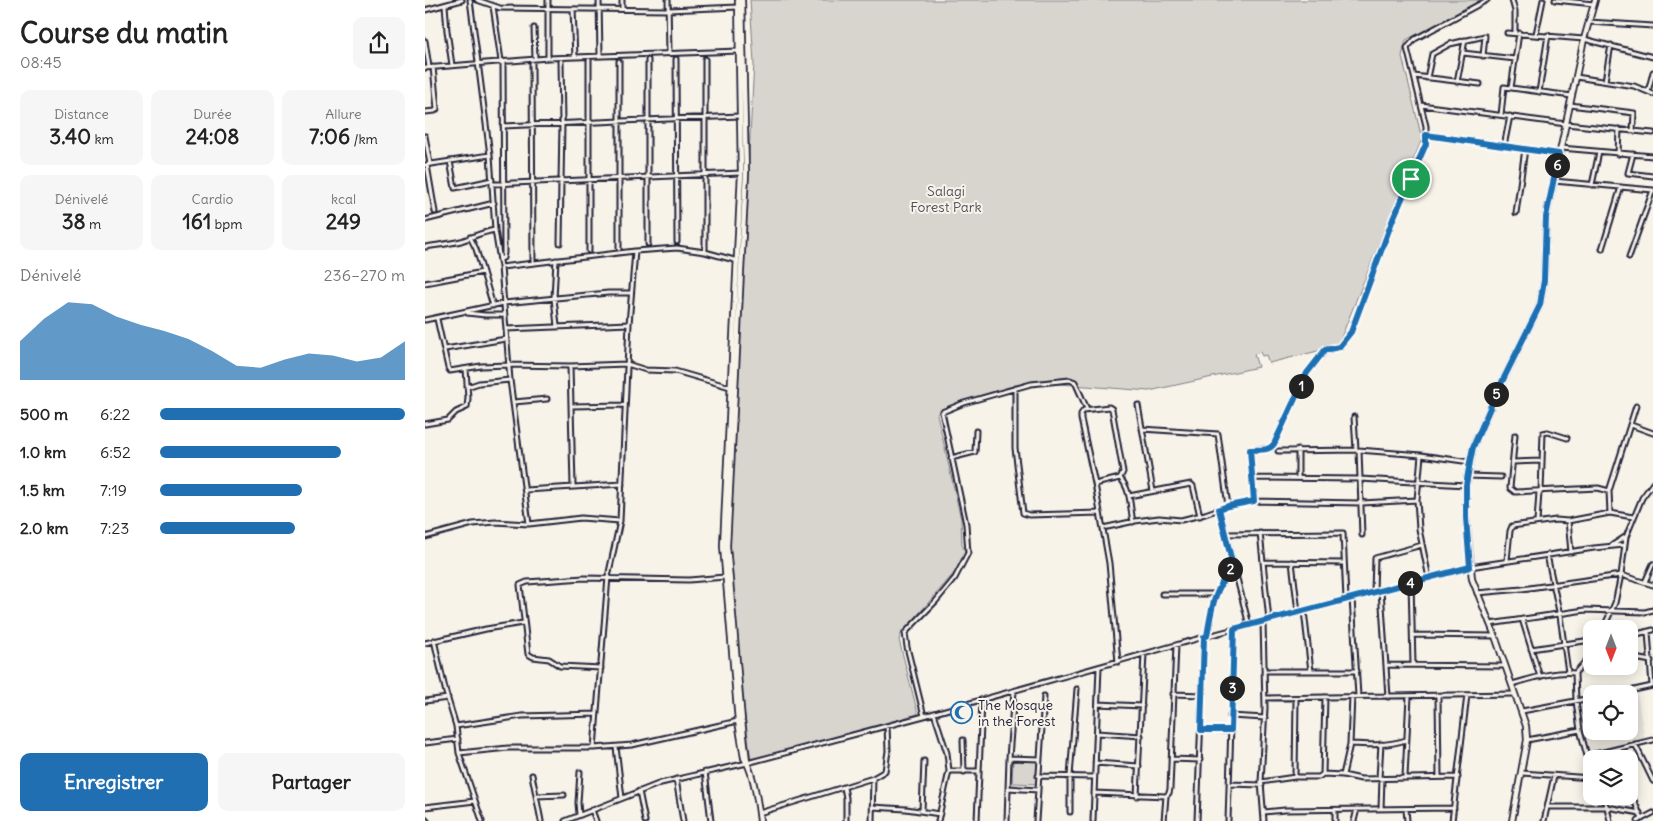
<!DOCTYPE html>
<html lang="fr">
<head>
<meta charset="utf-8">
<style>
  :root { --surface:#fff; --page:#f6f6f6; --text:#222; --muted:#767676; --accent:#1f6fb2 }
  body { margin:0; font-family:Delius,sans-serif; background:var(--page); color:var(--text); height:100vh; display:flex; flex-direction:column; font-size:19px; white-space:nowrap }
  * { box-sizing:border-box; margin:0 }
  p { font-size:16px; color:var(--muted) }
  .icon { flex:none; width:28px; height:28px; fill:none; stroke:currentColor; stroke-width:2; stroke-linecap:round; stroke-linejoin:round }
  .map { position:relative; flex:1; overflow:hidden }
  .details { display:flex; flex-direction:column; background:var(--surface); width:425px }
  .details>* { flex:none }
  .needle { width:32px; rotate:180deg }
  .tools { position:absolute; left:1158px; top:620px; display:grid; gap:10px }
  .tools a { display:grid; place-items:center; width:55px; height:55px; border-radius:10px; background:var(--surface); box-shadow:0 2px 12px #0003; font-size:25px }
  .pin { position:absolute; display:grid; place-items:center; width:42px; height:42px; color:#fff; margin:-21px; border:2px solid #fff; border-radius:50%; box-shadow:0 1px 5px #0007 }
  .km { position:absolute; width:25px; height:25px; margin:-12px; border-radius:50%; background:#222; color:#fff; font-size:14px; line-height:25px; text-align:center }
  .round { display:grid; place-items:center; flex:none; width:52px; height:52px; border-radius:10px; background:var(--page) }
  .headline { display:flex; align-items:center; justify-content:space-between; height:85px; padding:0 20px }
  h1 { font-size:28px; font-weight:700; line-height:38px }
  .stats { display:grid; grid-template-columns:repeat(3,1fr); gap:8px; height:85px; padding:5px 20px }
  .stats div { display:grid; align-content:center; border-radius:10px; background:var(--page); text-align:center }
  .stats b { font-size:21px; font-weight:700 }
  .stats small { font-size:14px; font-weight:400 }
  .stats p { font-size:14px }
  .chart { height:140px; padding:10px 20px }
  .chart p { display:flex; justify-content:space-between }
  .chart svg { width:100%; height:90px; margin-top:5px; fill:var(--accent); opacity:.7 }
  .action { display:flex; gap:10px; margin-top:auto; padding:10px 20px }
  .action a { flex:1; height:58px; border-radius:10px; background:var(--accent); color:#fff; font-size:20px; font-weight:700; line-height:58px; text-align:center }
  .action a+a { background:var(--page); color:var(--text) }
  ul { padding:0 20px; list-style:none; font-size:16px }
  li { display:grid; grid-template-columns:80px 60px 1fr; align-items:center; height:38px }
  li i { height:12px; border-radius:6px; background:var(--accent) }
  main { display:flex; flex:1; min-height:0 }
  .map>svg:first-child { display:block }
</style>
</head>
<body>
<main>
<section class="details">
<div class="headline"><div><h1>Course du matin</h1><p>08:45</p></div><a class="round"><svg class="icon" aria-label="share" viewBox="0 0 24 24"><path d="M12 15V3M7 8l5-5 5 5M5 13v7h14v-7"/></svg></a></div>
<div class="stats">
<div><p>Distance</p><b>3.40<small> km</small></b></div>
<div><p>Durée</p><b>24:08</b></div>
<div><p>Allure</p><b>7:06<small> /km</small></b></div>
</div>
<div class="stats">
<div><p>Dénivelé</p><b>38<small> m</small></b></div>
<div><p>Cardio</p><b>161<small> bpm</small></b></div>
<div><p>kcal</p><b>249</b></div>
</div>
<div class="chart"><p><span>Dénivelé</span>236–270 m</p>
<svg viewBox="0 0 160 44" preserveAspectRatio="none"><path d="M0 44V25L10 14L20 6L30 7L40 13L50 17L60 20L70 24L80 30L90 37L100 38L110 34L120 31L130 32L140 35L150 33L160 25V44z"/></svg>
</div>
<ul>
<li><b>500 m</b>6:22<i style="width:100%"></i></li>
<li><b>1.0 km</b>6:52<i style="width:74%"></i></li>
<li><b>1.5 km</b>7:19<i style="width:58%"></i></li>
<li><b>2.0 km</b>7:23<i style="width:55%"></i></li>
</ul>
<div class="action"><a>Enregistrer</a><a>Partager</a></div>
</section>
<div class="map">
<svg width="1228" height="821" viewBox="0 0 1228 821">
  <rect width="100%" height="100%" fill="#f7f3e8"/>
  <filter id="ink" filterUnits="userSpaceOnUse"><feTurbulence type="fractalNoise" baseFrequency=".02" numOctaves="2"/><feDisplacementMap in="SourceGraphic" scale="10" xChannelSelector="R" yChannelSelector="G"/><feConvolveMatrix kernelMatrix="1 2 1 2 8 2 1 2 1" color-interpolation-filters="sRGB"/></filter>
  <g filter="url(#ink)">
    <!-- built -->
    <path fill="#e7e3db" d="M1212,693l8,47 -56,13 -11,-49 4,-4 9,-1v32h38v-37z"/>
    <!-- green -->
    <path fill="#d8d5cf" stroke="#7d7c85" d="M325,0h731l-75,40 -4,16 20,83 -82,201 -10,8 -61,15 -3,-8 -4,1 -2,-4 -6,2 4,13 -109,24 -114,-9 -8,1 -87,28 -3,3 24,105 1,26 3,6 -2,9 -7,11 -55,63 -2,6 19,74 -167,46 -14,-102 -10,-117 5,-160 13,-155 9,-163z
      M588,760l25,1 -1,23 -25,-1z"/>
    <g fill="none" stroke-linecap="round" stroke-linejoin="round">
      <defs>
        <path id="street" d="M45,0l20,155 5,75 6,37 9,113 19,144
          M52,0l23,8 168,2 70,-3
          M174,0l1,56
          M197,0v9
          M243,0l1,53
          M1087,0l3,11v22
          M1130,0l39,4
          M20,5l2,26 5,34
          M68,6l8,55
          M148,9l2,48
          M0,10l37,-10
          M1164,22l64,4
          M109,28l1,31
          M1082,33l77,6 69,18
          M1111,34l7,-34
          M0,41l4,26
          M1038,53l52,6
          M123,58v-58
          M251,59l1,183
          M280,59v193
          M164,60v191
          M223,60v184
          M194,61v188
          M107,63l1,200
          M0,68l123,-10 191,-7
          M989,76l66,8
          M1151,77l58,9 19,8
          M1002,78l5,-24 18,-10 35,-8 -2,20
          M1180,81l6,-36
          M1032,82l8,-42
          M1086,88l8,-55
          M1114,92l9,-57
          M1223,92l5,-20
          M996,105l145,19 87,9
          M1145,105l64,8 -1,18
          M0,112l10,-1 2,-2 -4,-42
          M1076,115l3,-28 68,9
          M78,126l237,-10
          M1001,135l133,19
          M0,136l5,28
          M1079,146l6,-30
          M1136,148l92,8
          M1193,154l1,-25
          M1208,154l-5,19 25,3
          M25,161l5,27 37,-8
          M0,165l65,-10
          M2,165l8,47
          M1129,181l99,9
          M67,184l249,-11
          M1167,185l7,-33
          M1091,213l9,-64
          M0,220l69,-17
          M45,237l6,12 17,57
          M135,243l2,-120 -1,-62
          M0,247c12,-2 24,-3 36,-6 12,-4 21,-9 34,-11
          M1177,249l19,-62
          M1204,257l24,-67
          M75,259l3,-1 1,-5 -1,-192
          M131,260l-2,38 3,28
          M76,267l134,-16 42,-3 28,4 33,9
          M0,283l58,-11
          M42,313l18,2h20
          M12,319l11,49 2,3 31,-5 27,-1 62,1 57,-2 19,6 29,1 55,16
          M0,320l79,-17 104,-10h23
          M81,329l123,-5
          M20,349l61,-10
          M145,366l3,120
          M42,387l12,-4 31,-3
          M590,388v60l8,65 6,2 71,-2
          M89,402l33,-3
          M713,405l15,86
          M146,406l54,-1
          M929,417l2,33
          M0,424l23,-4 8,-8 11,-5 1,-9 -2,-29
          M1206,425l22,8
          M717,429l76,5 10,72
          M1090,435l-5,53 5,4 83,-4 11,3
          M934,450l3,85
          M853,451l81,-1 62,5 49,7
          M996,455l-4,45 2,29 10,49
          M526,458l24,-6 1,-21
          M1088,462l29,-1
          M1042,476l34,1
          M828,478l107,1 106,6
          M873,478v-28
          M670,484l25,-6c11,11 10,30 13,44
          M101,490l96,-6
          M1116,492l2,-59 5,-1 19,6
          M704,496l62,-12 2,2 7,30
          M829,501l-4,-51 21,-2 3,-4 33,-71 19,-23 13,-3 12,-15 42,-113 33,-75v-18l-19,-78 8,-9 72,-39
          M794,509l30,116
          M1185,513l-1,-22 27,-85
          M1143,521l3,31
          M1112,522l2,-30
          M678,528l32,-7 24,-3 22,2 24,-6 23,-8 26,-5 108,2 55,-3
          M835,533l9,87
          M800,534l118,-1 3,66
          M0,537l48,-13 22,-2 34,2 52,-6 39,3
          M1186,546l14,-9
          M1122,555l13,61 8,56
          M1082,560l3,-29 2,-5 44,-6 12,1 42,-8 23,4
          M838,562l81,1
          M867,562l6,50
          M986,582l2,82
          M1220,582l8,-18
          M956,590l7,107
          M949,592l1,-34 47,-13
          M1052,593l45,-4 99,-14 32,10
          M737,594h53
          M927,598l6,98
          M879,611l7,60
          M1097,619l18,58
          M838,621l2,87 -4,74 3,39
          M1065,624l95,-14 60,2 8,-2
          M1178,629l12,-26 6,-28 5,-38 16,-39 11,-15
          M1223,632l4,54
          M988,635l82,1
          M782,636c5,-31 7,-45 26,-70
          M1204,636l24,-6
          M9,640l12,53 10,33 3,27 23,68
          M0,643l61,-14 37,-6
          M1106,649l60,-9
          M1204,657l22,4
          M693,662l-9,-99 -14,-79 -14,-65v-5l3,-4 25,-3 3,2 11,63 -3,6
          M961,665l119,1
          M176,668l-41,-2 -11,-7 -16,-2 -5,-3 -8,-69 7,-3 57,-4 105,2 36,-3
          M839,671h93
          M1087,684c18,-5 45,-14 63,-11
          M748,694l29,1
          M1191,694l36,-8
          M1013,696l1,81
          M840,698l250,-4
          M0,701l23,-3
          M673,704l44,2
          M1097,711l69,-13
          M509,713l13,40 2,18 -11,50
          M499,716l-17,-69 -2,-14 31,-32 19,-23 13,-25 -2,-29 -24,-112 22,-9 67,-19 39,-4 5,2 12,27
          M805,716l35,2
          M31,726l66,-10 75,-2
          M776,730l29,1
          M1155,730l7,26 4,9
          M672,733l44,3
          M538,740l1,32
          M1102,740l53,-10 -4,-29 -1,-28 16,-18
          M0,743l33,-4
          M925,744c19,1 38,2 56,-4
          M1210,744l18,37
          M191,747l6,51
          M169,748l14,-171 12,-56 9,-197 6,-73
          M1187,751l3,8
          M34,753l49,-5h86l38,-3 106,-24
          M1162,756l66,-16
          M584,758l31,1
          M746,759l29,1
          M670,763l44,3
          M524,771h30
          M280,772l6,49
          M1097,773l69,5
          M898,774l2,-77
          M107,775l9,46
          M918,775l7,-31 2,-48
          M613,776l56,1
          M870,777l1,-79
          M980,777l4,-81
          M954,778l2,-34
          M251,779l7,42
          M836,782l34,-5h24l4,-3 20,1 18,4 97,-2
          M804,784l33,1
          M419,787l2,11v23
          M583,788l30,2
          M1204,789l13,30
          M214,791l6,30
          M669,793l72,3
          M111,796l28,-1
          M712,796l7,-142
          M1177,796l5,11 3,14
          M0,807l50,-6
          M447,807l34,2 34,5
          M1123,807h59l33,6
          M956,809l1,-31
          M981,809l1,12
          M167,810l4,11
          M497,811l2,-50
          M645,812v-36l7,-87
          M839,812l21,-2 169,-2
          M334,813l114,-35 12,-7 3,-20 -1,-25
          M154,815l-1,-12 2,-31
          M0,819l2,2
          M140,821l96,-38 86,-20 177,-47 280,-79 266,-70 124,-19 30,-3
          M447,821l1,-43
          M552,821l5,-121
          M582,821l2,-63 5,-67
          M611,821l8,-125
          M668,821l6,-154
          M739,821l2,-25 3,-3 1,-4 6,-144
          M772,821l7,-184
          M803,821l6,-192
          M910,821v-11
          M929,821l3,-12
          M1027,821l15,-126
          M1119,821l10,-45
          M1213,821l15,-8"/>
        <path id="secondary" d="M313,0l3,173 -18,373 15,175 6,37c10,14 14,46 16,63
          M317,0l4,173 -19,373 15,175 5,40
          M1087,821l15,-81 -1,-14 -31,-90 -23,-57 -6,-61v-33l7,-38 23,-53 44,-89 4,-25 2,-63 38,-178 11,-39"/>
      </defs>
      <!-- street casing -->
      <use href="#street" stroke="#22223b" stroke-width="7"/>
      <!-- secondary casing -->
      <use href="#secondary" stroke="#22223b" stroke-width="8"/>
      <!-- street -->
      <use href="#street" stroke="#f7f3e8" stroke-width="3"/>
      <!-- secondary -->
      <use href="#secondary" stroke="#f7f3e8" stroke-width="4.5"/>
    </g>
  </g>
  <g fill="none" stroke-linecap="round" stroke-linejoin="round" filter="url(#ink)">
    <defs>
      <path id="route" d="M1001,135l133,19 -13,63 -2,63 -4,25 -44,89 -23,53 -3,15 -4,23v33l4,49 -236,62 -3,101h-30l3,-93 3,-1c5,-31 7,-45 26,-70l-14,-57 9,-3 26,-5 -4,-51c9,-1 18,2 24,-6l33,-71 18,-23 14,-3 12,-15 42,-113 33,-75z"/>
    </defs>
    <!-- route casing -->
    <use href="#route" stroke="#fff" stroke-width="10"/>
    <!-- route -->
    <use href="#route" stroke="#1f6fb2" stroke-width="6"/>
  </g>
  <!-- icons -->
  <defs>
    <symbol id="mosque-ring" viewBox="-11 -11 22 22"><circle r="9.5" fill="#f7f3e8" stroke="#1f6fb2" stroke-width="1.5"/><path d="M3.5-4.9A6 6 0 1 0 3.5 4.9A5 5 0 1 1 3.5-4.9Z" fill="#1f6fb2"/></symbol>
  </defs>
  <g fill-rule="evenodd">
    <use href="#mosque-ring" x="524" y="700" width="25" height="25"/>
  </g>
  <g text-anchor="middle" stroke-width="4" stroke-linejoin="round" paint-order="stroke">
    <!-- park labels -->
    <g font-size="14" fill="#504f60" stroke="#f7f3e8">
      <text x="521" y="196">Salagi<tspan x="521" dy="16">Forest Park</tspan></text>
    </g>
    <!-- poi labels -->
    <g font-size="14" fill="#22223b" stroke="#f7f3e8" text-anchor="start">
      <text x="553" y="710">The Mosque<tspan x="553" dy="16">in the Forest</tspan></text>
    </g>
  </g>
</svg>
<div class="tools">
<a><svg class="needle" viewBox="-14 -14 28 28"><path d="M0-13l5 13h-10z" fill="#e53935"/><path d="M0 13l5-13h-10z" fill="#767676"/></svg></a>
<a><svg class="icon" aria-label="locate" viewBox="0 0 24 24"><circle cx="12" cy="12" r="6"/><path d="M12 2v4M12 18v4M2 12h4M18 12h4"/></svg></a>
<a><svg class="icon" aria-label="layers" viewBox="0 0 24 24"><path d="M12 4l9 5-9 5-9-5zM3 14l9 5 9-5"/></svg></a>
</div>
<div class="pin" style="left:986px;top:179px;background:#1e9e55"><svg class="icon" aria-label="arrive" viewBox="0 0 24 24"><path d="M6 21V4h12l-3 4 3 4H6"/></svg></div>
<b class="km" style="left:876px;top:386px">1</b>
<b class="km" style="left:805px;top:569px">2</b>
<b class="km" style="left:807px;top:688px">3</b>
<b class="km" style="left:985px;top:583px">4</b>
<b class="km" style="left:1071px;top:394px">5</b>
<b class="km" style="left:1132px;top:165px">6</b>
</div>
</main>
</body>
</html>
